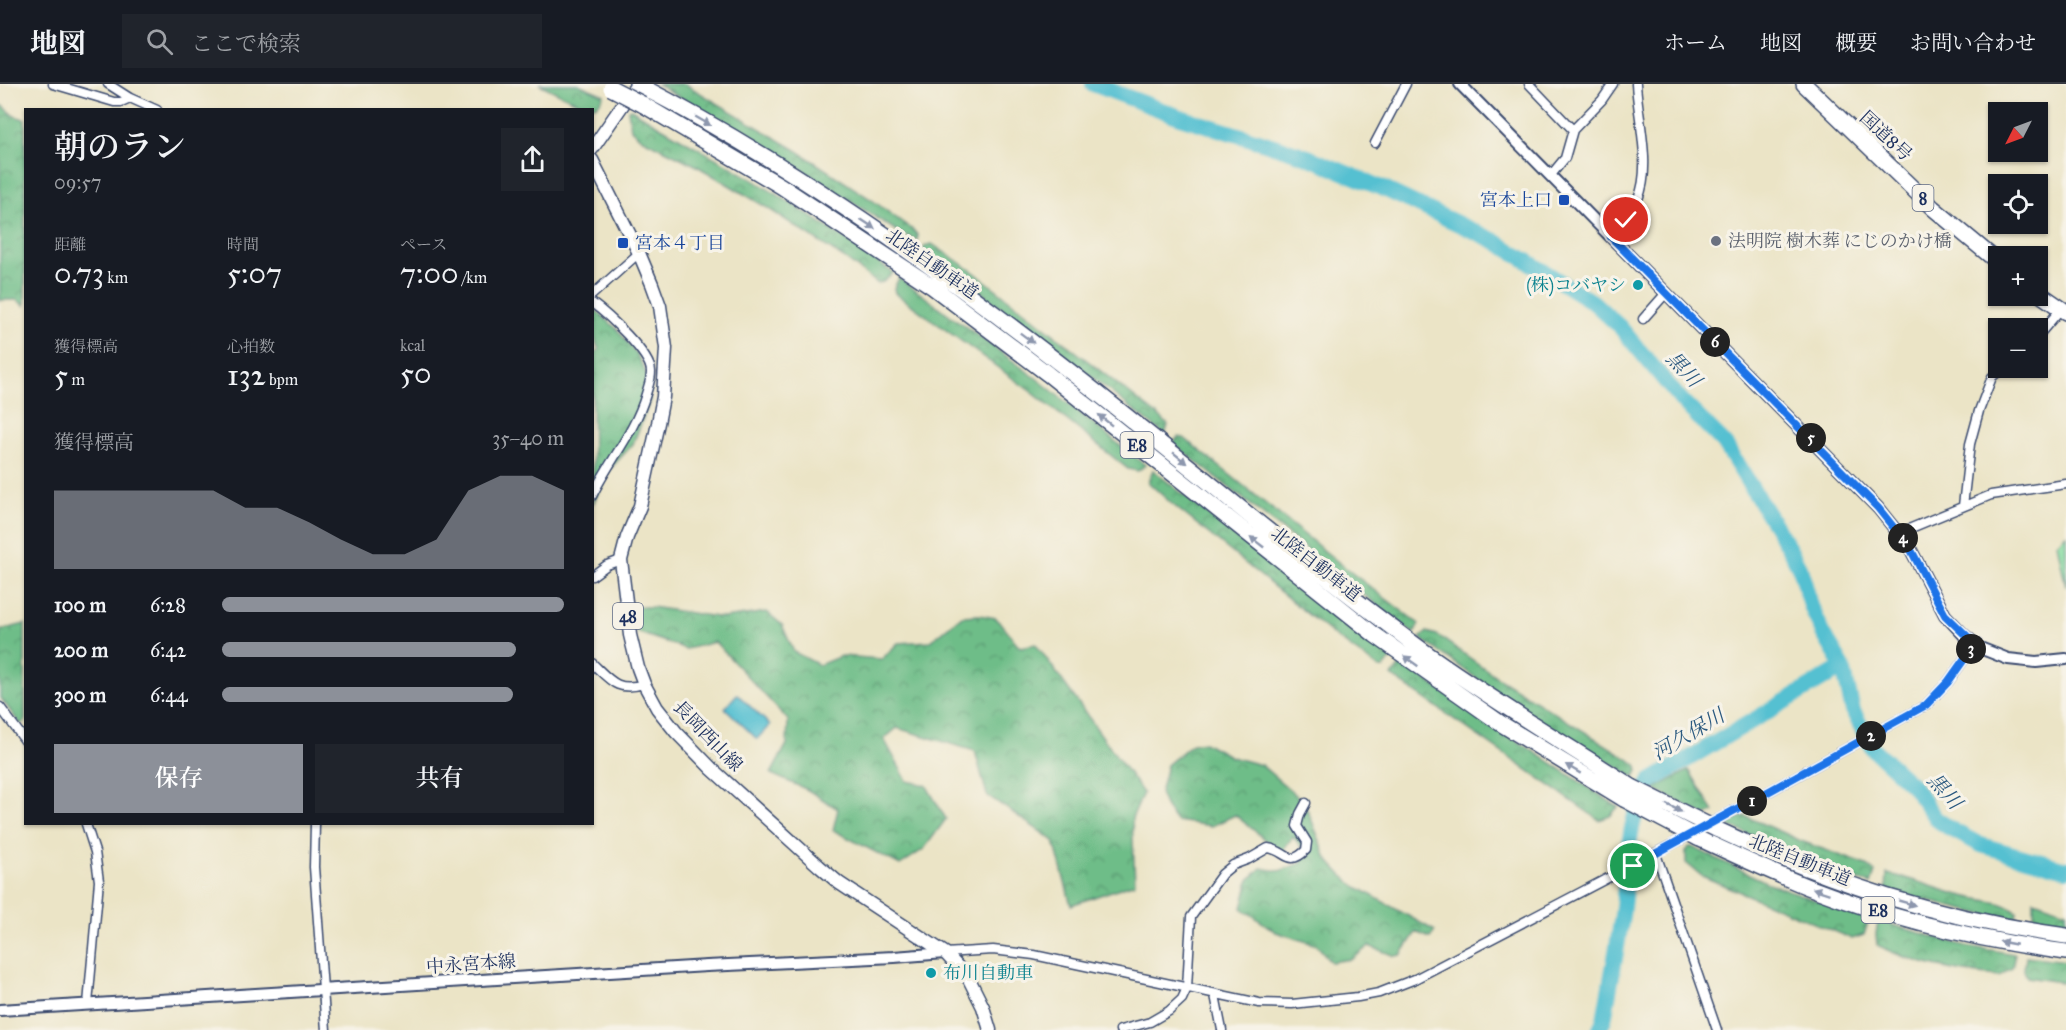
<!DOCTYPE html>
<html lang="ja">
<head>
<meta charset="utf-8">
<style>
  :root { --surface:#171b24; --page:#20242c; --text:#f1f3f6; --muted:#9ea1a6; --line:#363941; --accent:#8c9099 }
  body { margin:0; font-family:"IM FELL Great Primer","Noto Serif JP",serif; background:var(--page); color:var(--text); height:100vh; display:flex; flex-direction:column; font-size:22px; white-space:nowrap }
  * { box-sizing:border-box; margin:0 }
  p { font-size:20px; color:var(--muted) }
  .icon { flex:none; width:33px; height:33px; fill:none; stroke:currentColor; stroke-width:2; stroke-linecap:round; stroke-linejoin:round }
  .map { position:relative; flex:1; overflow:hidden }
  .details { position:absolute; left:24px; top:24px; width:570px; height:717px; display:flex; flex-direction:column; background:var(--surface); border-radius:0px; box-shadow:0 2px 4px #0004 }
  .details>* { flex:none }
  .needle { width:39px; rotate:228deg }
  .fabs { position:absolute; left:1988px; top:18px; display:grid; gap:12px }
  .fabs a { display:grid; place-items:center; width:60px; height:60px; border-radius:0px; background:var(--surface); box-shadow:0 2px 4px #0004; font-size:30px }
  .pin { position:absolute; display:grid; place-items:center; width:51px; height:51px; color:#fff; margin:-26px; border:3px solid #fff; border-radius:50%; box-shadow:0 2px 6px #0007 }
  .km { position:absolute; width:30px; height:30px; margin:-15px; border-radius:50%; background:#222; color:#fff; font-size:16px; line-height:30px; text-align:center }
  .round { display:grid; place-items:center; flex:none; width:63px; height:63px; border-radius:0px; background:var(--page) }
  .head { display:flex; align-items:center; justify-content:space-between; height:102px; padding:0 30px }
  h1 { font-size:33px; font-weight:600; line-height:45px }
  .metrics { display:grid; grid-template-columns:repeat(3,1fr); gap:9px; height:102px; padding:6px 30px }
  .metrics div { display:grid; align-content:center }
  .metrics b { font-size:30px; font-weight:600 }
  .metrics small { font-size:16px; font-weight:400 }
  .metrics p { font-size:16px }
  .chart { height:168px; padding:12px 30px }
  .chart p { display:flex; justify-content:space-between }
  .chart svg { width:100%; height:108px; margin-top:6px; fill:var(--accent); opacity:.7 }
  .action { display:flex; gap:12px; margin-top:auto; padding:12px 30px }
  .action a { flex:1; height:69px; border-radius:0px; background:var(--accent); color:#fff; font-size:24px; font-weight:600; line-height:69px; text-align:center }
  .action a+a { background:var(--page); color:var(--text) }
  ul { padding:0 30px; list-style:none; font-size:20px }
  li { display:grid; grid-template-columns:96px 72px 1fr; align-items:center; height:45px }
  li i { height:15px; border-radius:8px; background:var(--accent) }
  header { display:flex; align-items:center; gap:36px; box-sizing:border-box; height:84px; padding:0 30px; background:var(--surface); border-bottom:2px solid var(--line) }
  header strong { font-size:28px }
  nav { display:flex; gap:33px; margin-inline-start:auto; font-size:21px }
  .search { width:420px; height:54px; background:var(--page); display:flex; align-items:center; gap:15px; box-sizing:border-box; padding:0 21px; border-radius:0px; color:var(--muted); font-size:22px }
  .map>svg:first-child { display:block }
</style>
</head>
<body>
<header>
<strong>地図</strong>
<div class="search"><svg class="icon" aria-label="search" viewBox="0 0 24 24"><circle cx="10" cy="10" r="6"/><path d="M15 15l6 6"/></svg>ここで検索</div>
<nav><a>ホーム</a><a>地図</a><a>概要</a><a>お問い合わせ</a></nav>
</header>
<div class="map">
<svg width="2066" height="946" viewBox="0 0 2066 946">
  <defs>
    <pattern id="forest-crowns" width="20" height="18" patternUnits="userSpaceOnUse" patternTransform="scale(1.5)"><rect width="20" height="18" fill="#6ebd88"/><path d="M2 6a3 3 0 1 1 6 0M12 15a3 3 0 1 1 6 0" fill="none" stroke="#5a9a72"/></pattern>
  </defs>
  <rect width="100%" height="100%" fill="#f7f3e8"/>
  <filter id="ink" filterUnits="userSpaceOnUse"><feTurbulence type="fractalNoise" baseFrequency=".0167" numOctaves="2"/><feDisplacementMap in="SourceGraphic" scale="12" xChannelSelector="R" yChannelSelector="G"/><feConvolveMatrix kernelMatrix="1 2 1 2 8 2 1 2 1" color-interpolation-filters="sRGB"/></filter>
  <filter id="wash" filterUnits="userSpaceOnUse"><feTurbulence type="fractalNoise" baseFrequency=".008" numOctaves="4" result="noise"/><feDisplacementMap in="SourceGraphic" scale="24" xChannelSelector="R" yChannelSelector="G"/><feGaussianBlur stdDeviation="1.35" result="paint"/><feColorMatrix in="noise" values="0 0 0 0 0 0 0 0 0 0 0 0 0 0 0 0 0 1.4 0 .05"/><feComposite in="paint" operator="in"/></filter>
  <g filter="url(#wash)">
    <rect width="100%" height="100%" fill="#ebe4c6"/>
    <!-- green -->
    <path fill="#88dea2" stroke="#528680" stroke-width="1.5" d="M2066,450v53l-9,-44z"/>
    <!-- forest -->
    <path fill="url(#forest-crowns)" stroke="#447673" stroke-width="1.5" d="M539,0h39l26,11c-2,4 -4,10 -10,11 -12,1 -43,-17 -55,-22z
      M657,0h28l111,66 76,50 42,31 4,5 -1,4 -17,-7 -99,-64z
      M0,20l14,12 11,3v187l-8,-6h-17z
      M631,25c34,21 69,40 104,60 54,32 107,67 158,104l-10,9 -6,1 -33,-25 -78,-51 -69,-41 -56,-28 -10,-9 -3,-19z
      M932,160l42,28 188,147 6,6 -3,10 -107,-85 -135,-100 2,-4z
      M899,194l137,100 109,87 -7,6 -10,-2 -95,-76 -138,-100 -1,-5z
      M593,224l24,21 20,26 9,18 4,28 -17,43 -23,25 -17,35 -1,-150 7,-4 -6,-15z
      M1178,353l6,1 168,135 67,51 -5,10 -239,-189 -2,-2z
      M1153,386l159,129 80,59 -8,10h-5l-43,-31 -164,-133 -24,-22z
      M633,523h18l73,11 43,-6 15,13 12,27 25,13 22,-9 41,3 16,-16 33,-2 31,-25 17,-1 17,3 24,29 16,-3 107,149 -11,25 3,65 -64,22 -17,-64 -67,-46 -12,-44 -78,-23 -13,11 23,42 19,4 20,34 -22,30 -24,16 -67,-35 5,-21 -30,-19 -37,-16 16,-30 1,-24 -73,-78 -29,7 -50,-17z
      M25,540v98l-5,2 -20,-27v-67z
      M1427,548l10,3 60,42 133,83 7,6 1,5 -4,6 -113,-67 -101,-72z
      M1401,580l217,143 -8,9 -11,4 -207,-144z
      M1204,658l27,15 30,8 35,30 12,16 19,48 14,15 14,12 80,45 -5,7 -14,-6 -15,23 -6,1 -26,-10 -17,13 -21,3 -14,-17 -41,-13 -34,-24 7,-28 12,-12 18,3 23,-8 1,-15 -10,-11 -11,14 -15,-10 -32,-26 -23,11 -36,-5 -10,-13 -6,-15 7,-28 25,-21z
      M1689,686l25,42 -9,4 -51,-27z
      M1745,732l56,25 65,24 9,7 -4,12 -56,-19 -94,-43z
      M1689,763h3l76,36 101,36 -5,16 -12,4 -150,-63 -16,-13v-11z
      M1887,790c27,4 50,16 77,22 18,5 36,4 53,15l-2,11 -129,-31z
      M2034,816l32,11v19l-32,-5z
      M1878,837l88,25 49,8 -3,14 -12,8c-41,-3 -86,-12 -123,-31l-1,-11z
      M2026,872l40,5v22l-39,-6 -3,-7z"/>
    <!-- water -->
    <path fill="#55c0d1" stroke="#387898" stroke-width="1.5" d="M737,610l33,31 -13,14 -32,-31z"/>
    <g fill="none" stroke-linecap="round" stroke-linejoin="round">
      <!-- river -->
      <path stroke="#55c0d1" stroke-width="16" d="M1093,0l87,33 123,38 81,34 111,52 98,61 27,25 60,72 44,44 66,107 11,21 10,35 12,27 20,34 10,44 20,38 39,36 24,34 18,12 27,14 85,24
        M1599,946l5,-10c6,-35 13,-70 18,-105 6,-41 3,-99 29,-134l192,-114"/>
    </g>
  </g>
  <g filter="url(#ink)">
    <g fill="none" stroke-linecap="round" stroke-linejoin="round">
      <defs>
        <path id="street" d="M53,0l61,18h7l9,-4
          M108,0l22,14 27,12
          M1529,0l44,46
          M1375,59l31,-59
          M1551,91l14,-17 8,-28 29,-30 11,-16
          M1611,153c10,-12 21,-23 27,-38 14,-32 0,-80 -2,-115
          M592,211l47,-42
          M592,219c15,11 59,51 59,69 0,8 -3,15 -5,22 -11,38 -37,67 -54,102
          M1643,235l24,-27
          M2037,253l24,-28
          M1963,422l7,-62 9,-33 13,-34 11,-9
          M1899,449l92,-38 75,-11
          M592,492l15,-11 14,-5
          M592,579c19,18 25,29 52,21
          M0,623l26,35
          M86,740l9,28 4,29 -11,123
          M315,740l-1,43 12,163
          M1706,742l220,-121 22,-23 27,-38
          M1656,770l61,176
          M945,869l48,-3 41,5 225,48 33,1 66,-7 21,-4 36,-14 277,-145
          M1215,911l7,35
          M1120,946l30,-8 19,-11 13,-12 5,-11 4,-71 31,-43 11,-9 16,-6 19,-11c18,2 20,20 38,2l1,-8 -10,-16 3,-12 6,-11"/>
        <path id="secondary" d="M1460,0l418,424 32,40 35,67 19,20 16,13 28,11 28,3 30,-3
          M0,926l707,-44 187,-9 51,-4"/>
        <path id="primary" d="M592,65l41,-59
          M592,76l47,93 13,31 8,22 6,42 -3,49 -5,26 -18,83 -13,31 -6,23 9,75 8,33 6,16 13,24 19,24 36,37 107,97 20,17 106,70 24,26 14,28 7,23"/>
        <path id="highway" d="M637,0c141,73 274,165 400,262 130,99 253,207 385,304 68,49 140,92 210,137
          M1804,0l129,124 65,54
          M642,20l139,82 152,101 115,87 327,261 125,88 124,76
          M2037,208l29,20
          M1716,745c114,54 224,90 350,107
          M1698,754c37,17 73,34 110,49 83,32 170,53 258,65"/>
      </defs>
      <!-- street casing -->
      <use href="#street" stroke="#3a4a6e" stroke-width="11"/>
      <!-- secondary casing -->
      <use href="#secondary" stroke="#3a4a6e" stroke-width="14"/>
      <!-- primary casing -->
      <use href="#primary" stroke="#3a4a6e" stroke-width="15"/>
      <!-- highway casing -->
      <use href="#highway" stroke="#3a4a6e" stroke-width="18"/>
      <!-- street -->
      <use href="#street" stroke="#fff" stroke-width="8"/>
      <!-- secondary -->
      <use href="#secondary" stroke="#fff" stroke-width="10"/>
      <!-- primary -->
      <use href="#primary" stroke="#fff" stroke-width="12"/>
      <!-- highway -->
      <use href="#highway" stroke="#fff" stroke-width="15"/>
      <defs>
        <path id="highway-bridge" d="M611,4l31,16
          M1632,703l84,42
          M1624,715l74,39"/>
      </defs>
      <!-- highway-bridge casing -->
      <use href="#highway-bridge" stroke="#3a4a6e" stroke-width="18" stroke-linecap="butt"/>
      <!-- highway-bridge -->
      <use href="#highway-bridge" stroke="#fff" stroke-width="15"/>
    </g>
    <!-- one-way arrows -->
    <defs><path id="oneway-solid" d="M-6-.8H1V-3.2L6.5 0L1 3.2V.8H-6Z" transform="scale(1.5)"/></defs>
    <g fill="#8d97ae">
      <use href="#oneway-solid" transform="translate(703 37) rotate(30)"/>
      <use href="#oneway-solid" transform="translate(868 140) rotate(34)"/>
      <use href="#oneway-solid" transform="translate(1027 254) rotate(37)"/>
      <use href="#oneway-solid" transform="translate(1105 336) rotate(-141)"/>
      <use href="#oneway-solid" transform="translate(1180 374) rotate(39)"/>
      <use href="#oneway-solid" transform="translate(1257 458) rotate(-142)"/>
      <use href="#oneway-solid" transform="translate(1411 577) rotate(-144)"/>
      <use href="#oneway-solid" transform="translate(1573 685) rotate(-149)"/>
      <use href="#oneway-solid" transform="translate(1674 724) rotate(27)"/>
      <use href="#oneway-solid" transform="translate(1821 807) rotate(-161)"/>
      <use href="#oneway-solid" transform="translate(1907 819) rotate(16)"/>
      <use href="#oneway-solid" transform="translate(2008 859) rotate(-169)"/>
    </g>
  </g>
  <g fill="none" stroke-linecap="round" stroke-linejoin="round" filter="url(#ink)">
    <defs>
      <path id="route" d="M1626,136l-15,17 267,271 32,40 35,67 30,29 -27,38 -22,23 -293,161"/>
    </defs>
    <!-- route casing -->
    <use href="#route" stroke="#fff" stroke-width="12"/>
    <!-- route -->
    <use href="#route" stroke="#1a73e8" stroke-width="8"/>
  </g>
  <!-- markers -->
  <g fill="#1a4fb4" stroke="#f7f3e8" stroke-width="2">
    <rect x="1558" y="110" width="12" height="12" rx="3"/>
    <rect x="617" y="153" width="12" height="12" rx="3"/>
  </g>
  <circle fill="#6b7280" stroke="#f7f3e8" stroke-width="2" cx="1716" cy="157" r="6"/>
  <g fill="#0f9aa8" stroke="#f7f3e8" stroke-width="2">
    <circle cx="1638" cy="201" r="6"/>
    <circle cx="931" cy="889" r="6"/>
  </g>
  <g text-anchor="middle" stroke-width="6" stroke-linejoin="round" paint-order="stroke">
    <!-- shield labels -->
    <g fill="#f7f3e8" stroke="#5d6a87" stroke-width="1.5">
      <rect x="1912.5" y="101" width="21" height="26" rx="4.5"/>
      <rect x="1120.5" y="348" width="33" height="26" rx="4.5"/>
      <rect x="613" y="519" width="30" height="26" rx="4.5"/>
      <rect x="1861.5" y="813" width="33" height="26" rx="4.5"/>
    </g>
    <g font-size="16" font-weight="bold" fill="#1b2f5e">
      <text x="1923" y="120">8</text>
      <text x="1137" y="367">E8</text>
      <text x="628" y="538">48</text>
      <text x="1878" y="832">E8</text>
    </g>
    <!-- street labels -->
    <g font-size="18" fill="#1b2f5e" stroke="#f7f3e8">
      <text transform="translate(1886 52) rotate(43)" y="6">国道8号</text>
      <text transform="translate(932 180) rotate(35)" y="6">北陸自動車道</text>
      <text transform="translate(1316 480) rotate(38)" y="6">北陸自動車道</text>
      <text transform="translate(708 652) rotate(46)" y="6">長岡西山線</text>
      <text transform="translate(1800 776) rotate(22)" y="6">北陸自動車道</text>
      <text transform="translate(471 880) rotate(-4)" y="6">中永宮本線</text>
    </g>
    <!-- transit labels -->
    <g font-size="18" fill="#164399" stroke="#f7f3e8" text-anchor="end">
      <text x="1552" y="122">宮本上口</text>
      <text x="635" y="165" text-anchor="start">宮本４丁目</text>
    </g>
    <!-- worship labels -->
    <g font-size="18" fill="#5b616d" stroke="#f7f3e8" text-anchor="start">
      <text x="1728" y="163">法明院 樹木葬 にじのかけ橋</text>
    </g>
    <!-- culture labels -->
    <g font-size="18" fill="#0d838f" stroke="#f7f3e8" text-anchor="end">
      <text x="1626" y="207">(株)コバヤシ</text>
      <text x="943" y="895" text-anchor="start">布川自動車</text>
    </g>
    <!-- water labels -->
    <g font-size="20" font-style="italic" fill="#2c5a80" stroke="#f7f3e8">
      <text transform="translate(1684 285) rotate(47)" y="7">黒川</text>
      <text transform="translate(1688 650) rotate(-31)" y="7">河久保川</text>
      <text transform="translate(1945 707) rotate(48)" y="7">黒川</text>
    </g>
  </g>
</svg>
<div class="fabs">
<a><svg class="needle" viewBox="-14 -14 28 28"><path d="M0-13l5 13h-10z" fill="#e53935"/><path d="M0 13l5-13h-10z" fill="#9ea1a6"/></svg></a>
<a><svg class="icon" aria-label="locate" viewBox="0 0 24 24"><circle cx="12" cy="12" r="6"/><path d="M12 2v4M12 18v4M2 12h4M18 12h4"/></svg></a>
<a>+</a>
<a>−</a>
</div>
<div class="pin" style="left:1633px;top:782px;background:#1e9e55"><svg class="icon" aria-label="arrive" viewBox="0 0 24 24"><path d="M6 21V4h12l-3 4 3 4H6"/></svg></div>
<div class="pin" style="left:1626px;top:136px;background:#d93025"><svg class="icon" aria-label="check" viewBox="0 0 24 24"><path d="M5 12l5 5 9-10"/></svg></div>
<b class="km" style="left:1752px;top:717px">1</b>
<b class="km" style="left:1871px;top:652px">2</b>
<b class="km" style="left:1971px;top:565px">3</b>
<b class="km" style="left:1903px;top:454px">4</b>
<b class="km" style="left:1811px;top:354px">5</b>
<b class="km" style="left:1715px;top:258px">6</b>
<section class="details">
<div class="head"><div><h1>朝のラン</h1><p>09:57</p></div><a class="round"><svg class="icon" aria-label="share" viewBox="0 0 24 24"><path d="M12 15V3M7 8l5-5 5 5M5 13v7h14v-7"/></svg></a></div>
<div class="metrics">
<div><p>距離</p><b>0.73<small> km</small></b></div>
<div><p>時間</p><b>5:07</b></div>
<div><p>ペース</p><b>7:00<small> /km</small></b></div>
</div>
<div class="metrics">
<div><p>獲得標高</p><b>5<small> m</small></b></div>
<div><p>心拍数</p><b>132<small> bpm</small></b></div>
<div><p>kcal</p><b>50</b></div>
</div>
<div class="chart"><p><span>獲得標高</span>35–40 m</p>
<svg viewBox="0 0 160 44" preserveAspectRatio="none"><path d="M0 44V12L10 12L20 12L30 12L40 12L50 12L60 19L70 19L80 25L90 32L100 38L110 38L120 32L130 12L140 6L150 6L160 12V44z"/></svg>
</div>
<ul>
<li><b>100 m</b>6:28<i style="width:100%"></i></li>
<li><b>200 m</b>6:42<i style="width:86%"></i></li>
<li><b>300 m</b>6:44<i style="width:85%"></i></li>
</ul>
<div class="action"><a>保存</a><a>共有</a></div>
</section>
</div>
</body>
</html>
